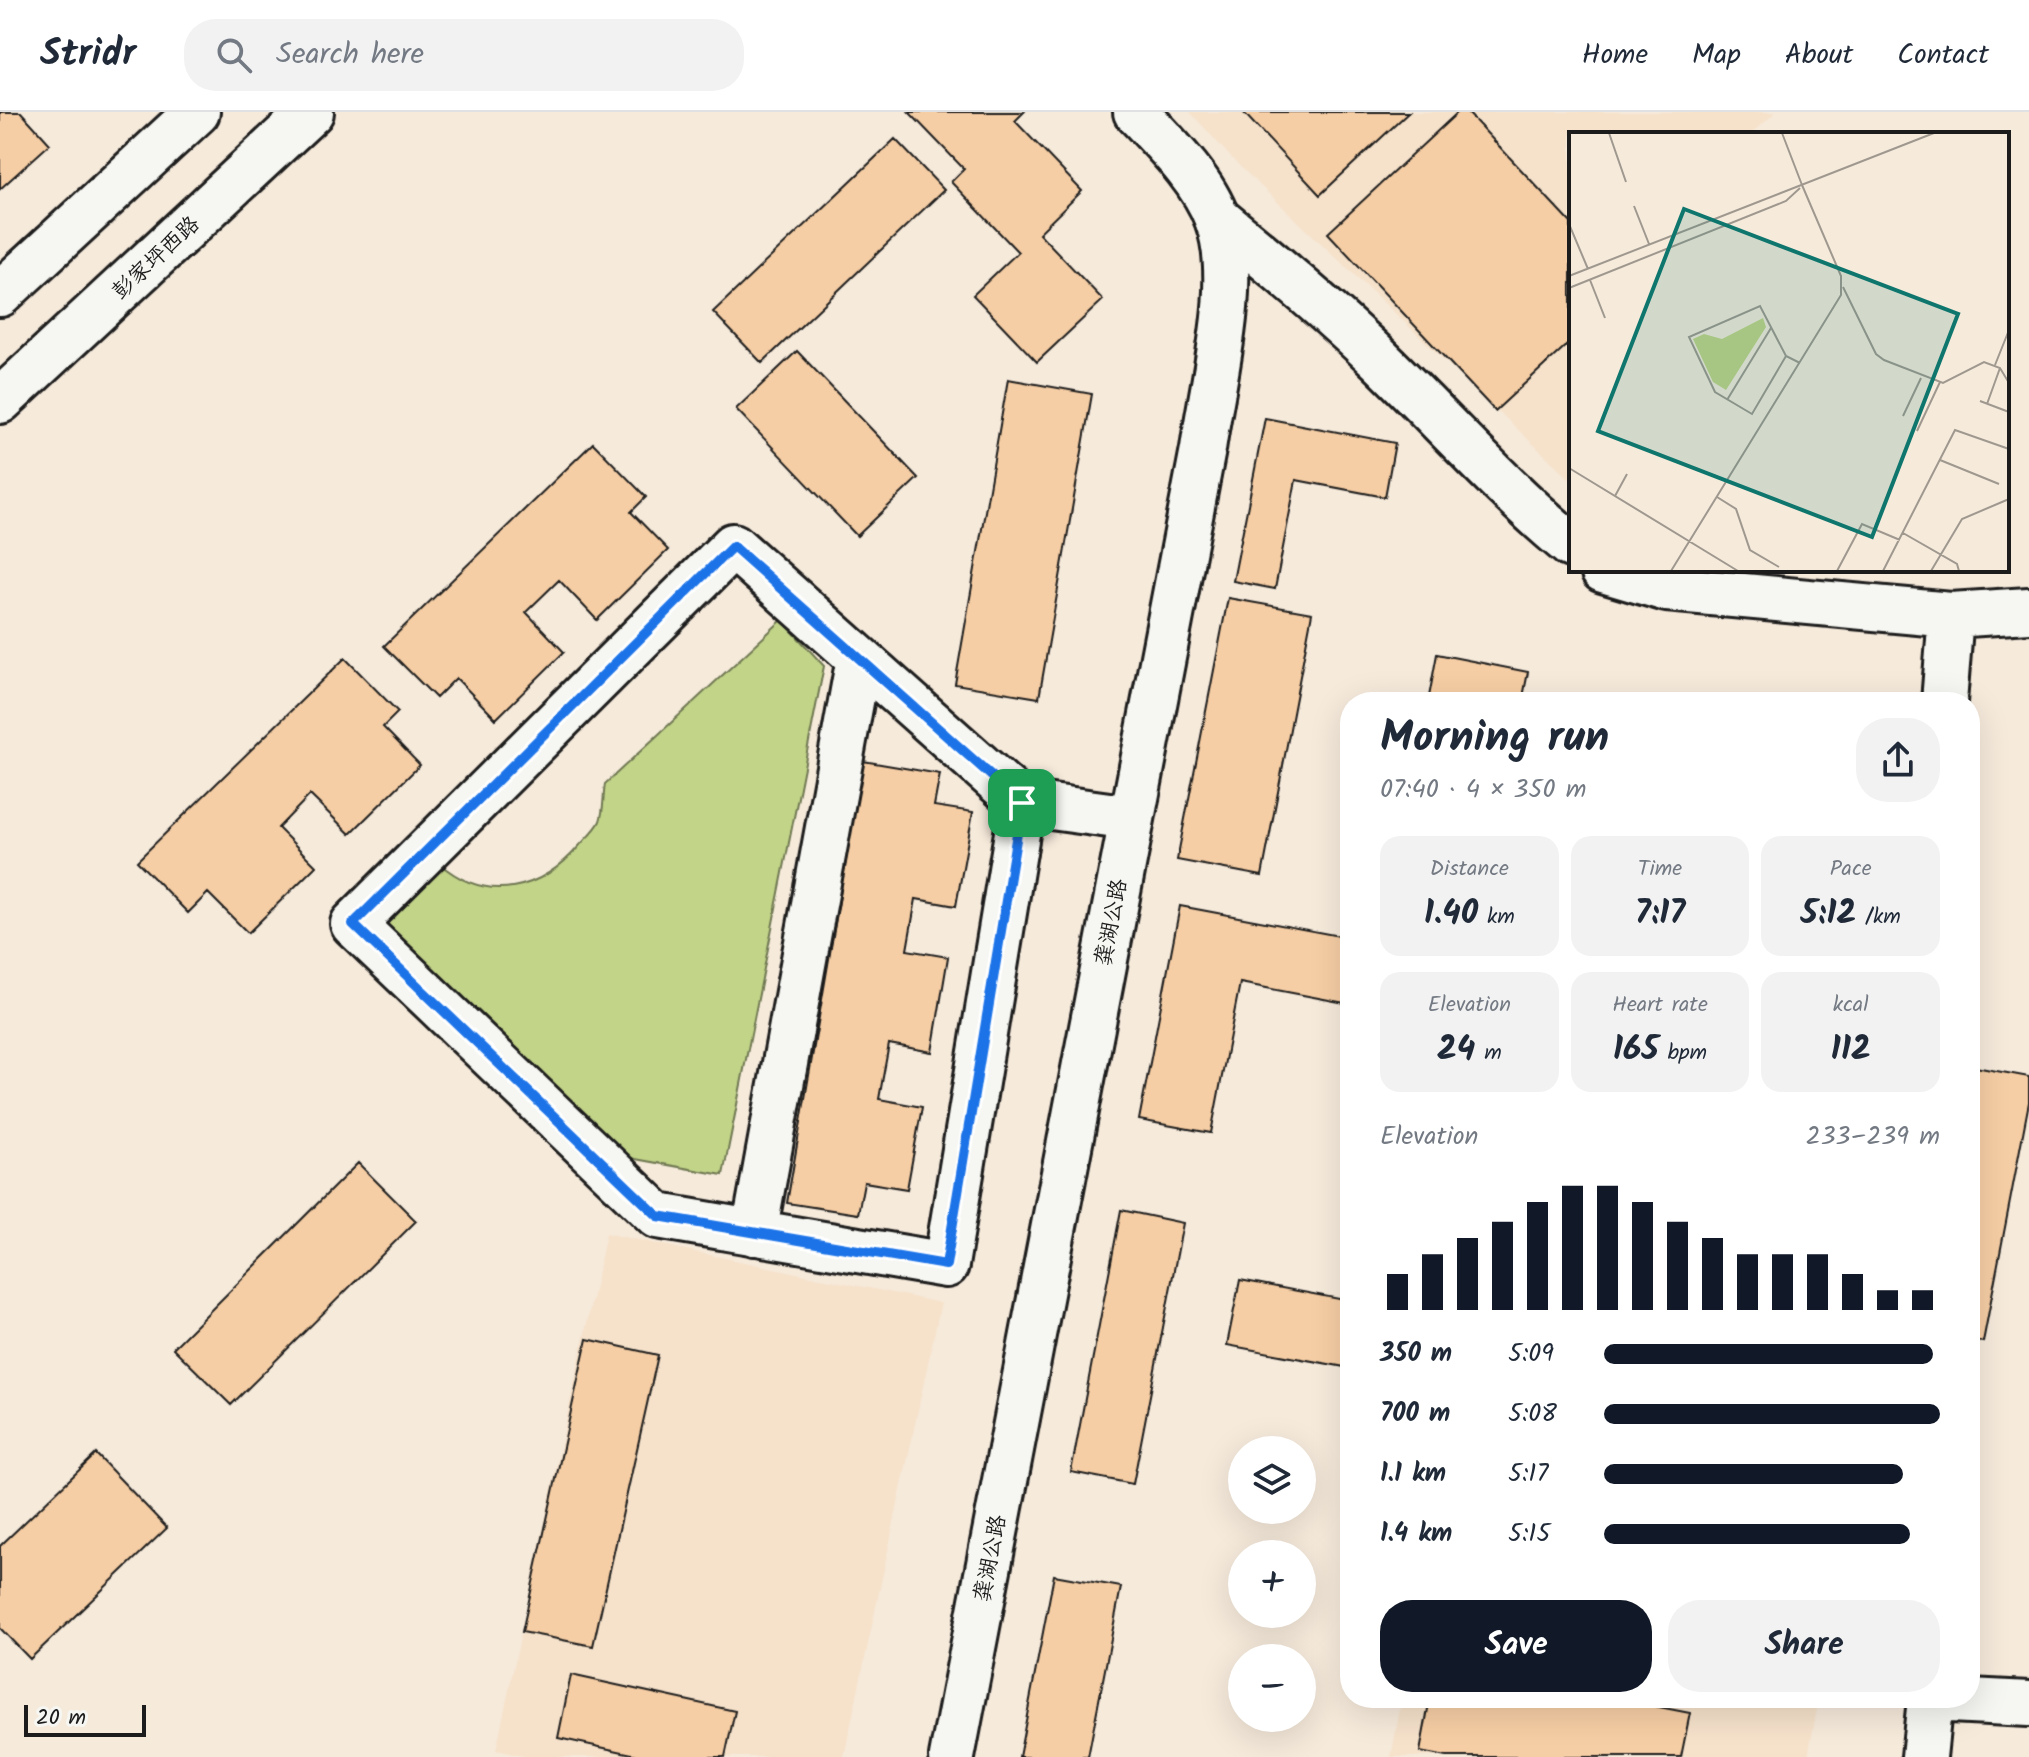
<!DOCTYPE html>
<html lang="en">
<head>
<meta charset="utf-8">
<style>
  :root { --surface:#fff; --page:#f2f2f3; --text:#1f2937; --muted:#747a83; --line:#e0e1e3; --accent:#111827 }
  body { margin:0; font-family:Kalam,"LXGW WenKai TC",sans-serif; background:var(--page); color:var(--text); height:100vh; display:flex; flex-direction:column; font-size:30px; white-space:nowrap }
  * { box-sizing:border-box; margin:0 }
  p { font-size:26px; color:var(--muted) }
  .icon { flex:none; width:44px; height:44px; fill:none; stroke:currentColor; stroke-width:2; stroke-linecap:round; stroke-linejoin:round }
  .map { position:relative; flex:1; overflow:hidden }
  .details { position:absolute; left:1340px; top:580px; width:640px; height:1016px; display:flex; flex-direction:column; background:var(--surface); border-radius:32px; box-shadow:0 8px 32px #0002 }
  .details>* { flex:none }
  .controls { position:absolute; left:1228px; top:1324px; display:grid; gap:16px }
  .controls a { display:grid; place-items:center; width:88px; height:88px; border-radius:50%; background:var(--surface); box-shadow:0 8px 32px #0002; font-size:40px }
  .scale { position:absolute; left:24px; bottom:20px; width:122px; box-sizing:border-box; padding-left:8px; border:4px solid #1c1c1c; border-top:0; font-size:22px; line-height:28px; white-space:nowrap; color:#1c1c1c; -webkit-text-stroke:6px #f6f6f2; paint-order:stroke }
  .pin { position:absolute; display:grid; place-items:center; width:68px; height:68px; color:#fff; margin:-34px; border-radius:16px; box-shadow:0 4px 12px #0006 }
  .round { display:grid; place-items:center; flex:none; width:84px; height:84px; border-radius:32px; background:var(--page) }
  .head { display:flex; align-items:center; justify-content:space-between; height:136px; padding:0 40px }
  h1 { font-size:44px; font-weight:700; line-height:60px }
  .metrics { display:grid; grid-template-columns:repeat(3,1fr); gap:12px; height:136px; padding:8px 40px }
  .metrics div { display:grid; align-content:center; border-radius:20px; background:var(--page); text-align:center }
  .metrics b { font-size:34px; font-weight:700 }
  .metrics small { font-size:22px; font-weight:400 }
  .metrics p { font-size:22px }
  .chart { height:224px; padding:16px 40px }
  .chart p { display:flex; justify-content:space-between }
  .chart svg { width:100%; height:144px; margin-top:8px; stroke:var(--accent); stroke-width:6 }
  .cta { display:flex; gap:16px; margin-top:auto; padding:16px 40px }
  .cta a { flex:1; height:92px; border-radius:32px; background:var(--accent); color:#fff; font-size:32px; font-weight:700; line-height:92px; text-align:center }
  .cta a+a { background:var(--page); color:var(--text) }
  ul { padding:0 40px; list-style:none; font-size:26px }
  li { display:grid; grid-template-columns:128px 96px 1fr; align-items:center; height:60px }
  li i { height:20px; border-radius:10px; background:var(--accent) }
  header { display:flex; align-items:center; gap:48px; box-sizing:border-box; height:112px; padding:0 40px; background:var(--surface); border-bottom:2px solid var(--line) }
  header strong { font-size:38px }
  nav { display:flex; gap:44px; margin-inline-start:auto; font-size:28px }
  .search { width:560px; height:72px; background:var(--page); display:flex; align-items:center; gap:20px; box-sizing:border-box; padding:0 28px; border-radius:32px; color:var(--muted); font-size:30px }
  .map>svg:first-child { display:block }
</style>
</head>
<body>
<header>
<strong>Stridr</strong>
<div class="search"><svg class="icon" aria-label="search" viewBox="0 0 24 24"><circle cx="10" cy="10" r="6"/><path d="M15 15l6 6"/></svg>Search here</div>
<nav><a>Home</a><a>Map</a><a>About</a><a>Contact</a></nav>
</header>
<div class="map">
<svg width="2029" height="1645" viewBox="0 0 2029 1645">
  <rect width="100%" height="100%" fill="#f6eadb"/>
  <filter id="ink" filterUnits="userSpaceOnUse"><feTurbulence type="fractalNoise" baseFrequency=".0125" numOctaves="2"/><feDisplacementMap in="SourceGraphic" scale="16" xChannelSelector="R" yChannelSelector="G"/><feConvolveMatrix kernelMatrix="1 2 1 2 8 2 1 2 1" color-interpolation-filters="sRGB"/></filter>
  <g filter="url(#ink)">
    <!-- built -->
    <path fill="#f6e2cb" d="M1190,0h586l-24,22h-181v346l-337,-319z
      M606,1121l335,70 -97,454h-317l-31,-7z
      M1402,1586h417l-11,59h-417z"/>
    <!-- green -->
    <path fill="#c2d488" stroke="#6f7852" stroke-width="2" d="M782,508l42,46 -101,509 -104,-19 -239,-229 60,-63c48,41 102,26 140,-19 6,-7 16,-15 20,-24 4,-11 3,-25 5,-37z"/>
    <!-- building -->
    <path fill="#f6cea5" stroke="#1c1c1c" stroke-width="2" d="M0,0h21l29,32 -50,45z
      M909,0h115l-9,9 67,70 -43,42 64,67 -66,62 -64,-67 45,-43 -67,-70 13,-13z
      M1243,0h166l-89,83z
      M1458,0h9l104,111v118l-76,70 -167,-178z
      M895,27l49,51 -182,173 -49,-51z
      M797,239l121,127 -61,58 -121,-127z
      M1008,267l84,15 -53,304 -84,-14z
      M1265,306l130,25 -10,54 -89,-17 -21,109 -42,-8z
      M593,331l53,54 -15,15 37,38 -71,70 -38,-40 -33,32 38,40 -68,67 -40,-41 -20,20 -52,-52z
      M1228,486l84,15 -50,263 -85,-16z
      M1437,542l91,18 -6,30h-94z
      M345,546l53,54 -15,15 37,38 -70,69 -40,-39 -32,33 38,38 -68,67 -40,-40 -20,20 -51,-52z
      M863,649l77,13 -6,32 39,6 -17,94 -40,-7 -9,51 41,7 -16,95 -43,-8 -10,55 43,8 -15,82 -43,-7 -6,32 -71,-11z
      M1180,794l170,32v66l-110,-21 -29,150 -72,-13z
      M1970,954l59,11v25l-46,240 -13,-2z
      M358,1051l58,58 -185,184 -58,-57z
      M1121,1098l62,13 -50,261 -62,-12z
      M1240,1168l110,21v67l-123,-23z
      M587,1227l71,16 -65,291 -71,-14z
      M96,1342l71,74 -137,131 -30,-31v-82z
      M1054,1463l67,12 -33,170h-69z
      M571,1563l164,36 -10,46h-79l-88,-19z
      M1430,1586h183l77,15 -9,44h-235l-26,-5z"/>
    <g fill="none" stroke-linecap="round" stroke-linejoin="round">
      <defs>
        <path id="minor" d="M1217,106c55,45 110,91 161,140 65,63 124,130 193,187
          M1603,458l64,19 284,26 78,-5
          M1944,590l7,-87
          M1022,691l-76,462 -288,-49 -305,-292 380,-378 289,257 109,15
          M754,1121l105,-575
          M1924,1645l6,-58 99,5"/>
        <path id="major" d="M0,182l197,-182
          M0,289l311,-289
          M952,1645l251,-1308c9,-67 38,-168 14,-230 -14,-39 -53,-77 -81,-107"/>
      </defs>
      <!-- minor casing -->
      <use href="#minor" stroke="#1c1c1c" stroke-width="50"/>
      <!-- major casing -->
      <use href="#major" stroke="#1c1c1c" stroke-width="50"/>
      <!-- minor -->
      <use href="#minor" stroke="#f6f6f2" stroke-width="44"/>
      <!-- major -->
      <use href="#major" stroke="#f6f6f2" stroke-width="44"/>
    </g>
  </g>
  <g fill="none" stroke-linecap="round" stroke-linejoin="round" filter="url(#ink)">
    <defs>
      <path id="route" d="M733,434l289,257 -76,462 -288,-49 -305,-292z"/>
    </defs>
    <!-- route casing -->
    <use href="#route" stroke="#fff" stroke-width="16"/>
    <!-- route -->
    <use href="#route" stroke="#1a73e8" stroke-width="10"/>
  </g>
  <g text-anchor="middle" stroke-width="6" stroke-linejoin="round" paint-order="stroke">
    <!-- street labels -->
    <g font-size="22" fill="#1c1c1c" stroke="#f6f6f2">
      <text transform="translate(155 145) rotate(-43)" y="8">彭家坪西路</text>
      <text transform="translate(1110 810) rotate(-79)" y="8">龚湖公路</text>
      <text transform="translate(989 1446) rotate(-79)" y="8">龚湖公路</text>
    </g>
  </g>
  <!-- overview -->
  <g transform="translate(1569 20)">
    <rect width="440" height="440" fill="#f6eadb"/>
    <path d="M194,186l3,9 -40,63 -13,-8 -20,-43 11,-5 18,5z" fill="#c2d488"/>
    <path fill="none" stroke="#9f988f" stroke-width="2" d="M40,1l17,49M213,1l20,52M65,74l15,38M0,92l19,45M0,144l365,-143M21,148l15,38M274,155l33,67 8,6 59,23 41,-21 16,6 9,15M0,156l217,-87 14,-13M217,224l-34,58 -37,-22 -26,-55 71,-31 26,50 14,7M426,233l14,-35M158,268l44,-72M411,269l29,11M418,272l13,-36M334,284l18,-38M348,299l23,-49M371,328l59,24M0,336l169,103M46,364l12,-22M148,365l19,12 14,41 29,17M334,401l54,31 2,7M102,439l170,-276v-19l-39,-91M268,439l25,-47 38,16M314,439l72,-141 54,19M362,439l31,-52 47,-20"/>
    <path fill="#0f766e" fill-opacity="0.15" stroke="#0f766e" stroke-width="4" d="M115,77l274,105 -86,223 -274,-106z"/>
    <rect width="440" height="440" fill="none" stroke="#1c1c1c" stroke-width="4"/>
  </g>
</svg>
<div class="controls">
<a><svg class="icon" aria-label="layers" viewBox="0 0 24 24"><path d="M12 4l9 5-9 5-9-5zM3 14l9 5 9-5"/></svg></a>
<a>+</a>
<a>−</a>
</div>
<div class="scale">20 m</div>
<div class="pin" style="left:1022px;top:691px;background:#1e9e55"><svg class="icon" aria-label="arrive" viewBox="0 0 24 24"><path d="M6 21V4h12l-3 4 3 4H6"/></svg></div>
<section class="details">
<div class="head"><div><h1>Morning run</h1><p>07:40 · 4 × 350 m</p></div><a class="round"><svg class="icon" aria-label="share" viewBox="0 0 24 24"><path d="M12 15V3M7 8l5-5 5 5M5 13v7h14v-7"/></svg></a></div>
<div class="metrics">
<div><p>Distance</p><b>1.40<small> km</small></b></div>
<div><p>Time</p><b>7:17</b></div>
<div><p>Pace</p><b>5:12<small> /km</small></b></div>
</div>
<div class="metrics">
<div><p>Elevation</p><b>24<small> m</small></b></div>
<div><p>Heart rate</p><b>165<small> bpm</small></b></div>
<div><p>kcal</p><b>112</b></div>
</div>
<div class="chart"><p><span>Elevation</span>233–239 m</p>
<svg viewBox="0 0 160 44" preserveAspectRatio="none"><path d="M5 44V33M15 44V27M25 44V22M35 44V17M45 44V11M55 44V6M65 44V6M75 44V11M85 44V17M95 44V22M105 44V27M115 44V27M125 44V27M135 44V33M145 44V38M155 44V38"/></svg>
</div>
<ul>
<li><b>350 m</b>5:09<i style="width:98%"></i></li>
<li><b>700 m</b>5:08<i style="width:100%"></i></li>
<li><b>1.1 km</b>5:17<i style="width:89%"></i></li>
<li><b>1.4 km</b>5:15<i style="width:91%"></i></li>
</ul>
<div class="cta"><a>Save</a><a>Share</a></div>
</section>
</div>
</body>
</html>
